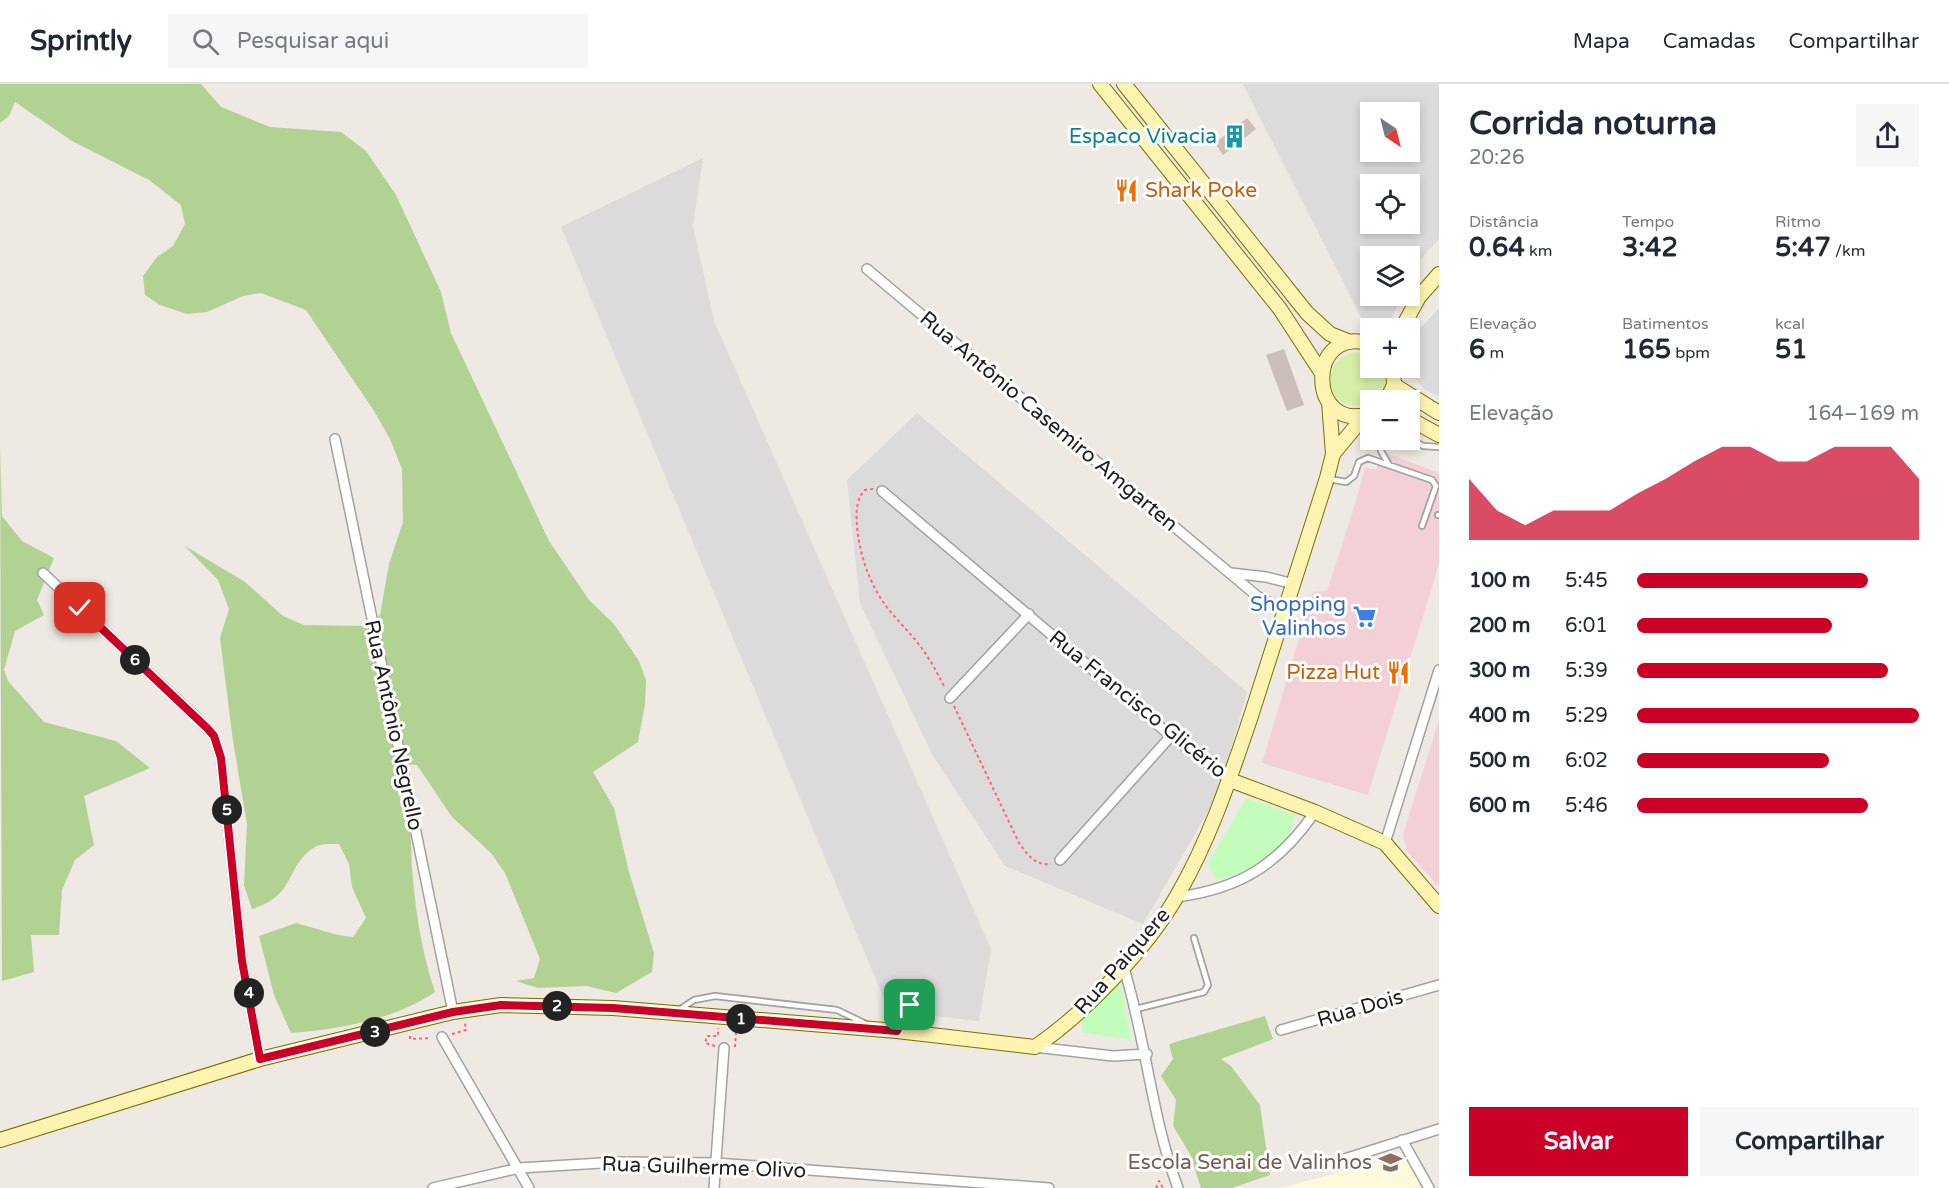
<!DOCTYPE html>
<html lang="pt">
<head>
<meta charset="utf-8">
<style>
  :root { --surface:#fff; --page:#f6f6f7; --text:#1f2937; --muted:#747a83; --line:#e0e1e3; --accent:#cb0026 }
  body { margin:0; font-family:"Varela Round",sans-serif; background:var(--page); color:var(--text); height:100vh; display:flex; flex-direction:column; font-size:22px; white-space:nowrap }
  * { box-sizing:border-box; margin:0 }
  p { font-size:20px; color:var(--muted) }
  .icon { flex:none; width:33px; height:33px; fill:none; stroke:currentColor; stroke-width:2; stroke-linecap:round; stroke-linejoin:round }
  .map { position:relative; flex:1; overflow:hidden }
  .side { display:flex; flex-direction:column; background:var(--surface); width:510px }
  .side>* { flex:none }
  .needle { width:39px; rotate:145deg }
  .fabs { position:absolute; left:1360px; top:18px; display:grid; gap:12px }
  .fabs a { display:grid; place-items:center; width:60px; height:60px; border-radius:0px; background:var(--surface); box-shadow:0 3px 9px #0003; font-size:30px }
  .pin { position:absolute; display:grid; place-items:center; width:51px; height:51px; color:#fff; margin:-26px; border-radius:12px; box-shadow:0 3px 9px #0006 }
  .km { position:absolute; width:30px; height:30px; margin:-15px; border-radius:50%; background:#222; color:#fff; font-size:16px; line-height:30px; text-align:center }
  .round { display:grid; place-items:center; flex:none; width:63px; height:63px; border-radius:0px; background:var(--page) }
  .overview { display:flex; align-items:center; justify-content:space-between; height:102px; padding:0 30px }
  h1 { font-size:33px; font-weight:800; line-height:45px }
  .figures { display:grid; grid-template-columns:repeat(3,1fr); gap:9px; height:102px; padding:6px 30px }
  .figures div { display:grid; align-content:center }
  .figures b { font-size:26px; font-weight:800 }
  .figures small { font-size:16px; font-weight:400 }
  .figures p { font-size:16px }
  .chart { height:168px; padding:12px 30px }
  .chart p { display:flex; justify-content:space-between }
  .chart svg { width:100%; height:108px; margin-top:6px; fill:var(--accent); opacity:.7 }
  .cta { display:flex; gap:12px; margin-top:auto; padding:12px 30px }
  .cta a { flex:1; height:69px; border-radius:0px; background:var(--accent); color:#fff; font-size:24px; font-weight:800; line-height:69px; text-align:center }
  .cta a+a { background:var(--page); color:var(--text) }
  ul { padding:0 30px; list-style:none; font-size:20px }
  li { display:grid; grid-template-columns:96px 72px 1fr; align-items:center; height:45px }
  li i { height:15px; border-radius:8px; background:var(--accent) }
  header { display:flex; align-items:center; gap:36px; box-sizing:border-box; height:84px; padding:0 30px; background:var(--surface); border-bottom:2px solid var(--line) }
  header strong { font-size:28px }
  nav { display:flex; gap:33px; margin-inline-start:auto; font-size:21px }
  .search { width:420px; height:54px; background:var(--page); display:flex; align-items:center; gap:15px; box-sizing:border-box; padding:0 21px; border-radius:0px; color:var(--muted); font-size:22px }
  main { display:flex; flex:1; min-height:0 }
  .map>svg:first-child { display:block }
</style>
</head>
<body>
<header>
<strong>Sprintly</strong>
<div class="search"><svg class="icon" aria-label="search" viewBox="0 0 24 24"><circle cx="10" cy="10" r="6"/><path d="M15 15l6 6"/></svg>Pesquisar aqui</div>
<nav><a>Mapa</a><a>Camadas</a><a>Compartilhar</a></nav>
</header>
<main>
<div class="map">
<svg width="1439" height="1104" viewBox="0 0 1439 1104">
  <rect width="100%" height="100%" fill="#efe9e3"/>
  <!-- residential -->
  <path fill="#dcdadb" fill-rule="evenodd" d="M1243,0h196v155l-23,25 -6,14v-22h-39v40h32l-16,30 -16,5 -4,-2zM1371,28h39v40h-39zM1371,100h39v40h-39z
    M703,74l-10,68 21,95 277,628 -12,72 -90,-10 -328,-784z
    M1439,224v89l-15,-8 -10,-12 -4,-11v-12l5,-19z
    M917,329l330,279 -29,102 -75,130 -138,-58 -72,-110 -73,-153 -13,-123z"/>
  <!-- commercial -->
  <path fill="#f2d0d5" d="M1384,368l55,21v91l-71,231 -106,-32 51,-171 14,-1 26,-80 12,-44 11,3z
    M1439,636v167l-32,-36 -4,-16z"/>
  <!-- education -->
  <path fill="#fff9dc" d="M1402,1067l20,37h-142l60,-16z"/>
  <!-- grass -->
  <path fill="#d6eea5" d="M1355,268l16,4v12h11c20,48 -64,51 -50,4 3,-12 12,-17 23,-20z"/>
  <!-- forest -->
  <path fill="#b2d294" d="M0,0h201l20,23 49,20 71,5 25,19 30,44 45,97 10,41 98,208 40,59 25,24 25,37 7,19 -1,24 -7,38 -45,30 21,36 15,64 25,81 -2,19 -36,21 -30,-7 -48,2 -22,-7 18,-3 6,-19 -35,-86 -14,-20 -39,-36 -35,-52 -21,-1c-4,24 8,39 13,63 3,13 2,28 3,41 3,42 10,85 23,124 -41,28 -95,37 -144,41l-17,-38 -15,-59 37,-13 42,12 15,2 13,-19 -14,-31 -3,-23 -10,-20c-7,0 -18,-1 -24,3 -31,19 -17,48 -63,62l-8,-24 3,-61 -14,-83 -13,-103 9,-29 -11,-29 -33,-34 60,36 38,34 21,9 60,1 16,-11 9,-51 14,-42 -1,-53 -12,-30 -16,-28 -68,-101 -45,-17 -18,3 -36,16 -20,2 -27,-9 -15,-10 -2,-19 14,-19 16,-11 12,-22 -4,-19 -32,-25 -77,-39 -57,-39 -6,14 -9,7z
    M0,362l2,70 20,25 32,17 -17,42 7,15 -29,16 -11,39 4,11 36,41 72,19 34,27 -66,28 10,49 -19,15 -13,30 -3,45h-28l3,37 -32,9z
    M1265,932l8,23 -52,20 10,7 29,39 10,70 -38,13h-31l-11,-34 -17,-28 3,-26 -15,-24 12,-17 -4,-15z"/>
  <!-- park -->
  <path fill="#c3fdbc" d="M1246,714l49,17c-2,7 -4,17 -8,23 -14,22 -45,36 -70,42l-10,-15z
    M1121,900l10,56 -48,-7 -2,-14 4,-5z"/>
  <!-- building -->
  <path fill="#ccbeb9" d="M1247,34l9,11 -33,26 -8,-12z
    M1284,265l20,56 -17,6 -21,-56z"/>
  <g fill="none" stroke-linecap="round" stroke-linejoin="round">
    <defs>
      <path id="lane" d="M1410,355l13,7 16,1
        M1382,356l-1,11 8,14
        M1329,395l17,3 8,-6 5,-14 9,-4 64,22 4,6 -14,40
        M1438,431h1
        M1136,925l68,-17 4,-7 -14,-47
        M679,926l15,-10 21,-4 122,14 29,14
        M898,945l15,-29 9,-10 4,20 -5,21"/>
      <path id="street" d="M867,185l390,327 29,15
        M335,355l118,573
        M882,407l289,245 59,44
        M43,489l155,146 16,17 7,22 21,203 18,98
        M1231,489l35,4 28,7
        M950,614l79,-84
        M1385,759l54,-173
        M1060,776l111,-124
        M1177,813c63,-8 102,-33 138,-85
        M1123,881c23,73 28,151 55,223
        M1281,946l158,-45
        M442,953l87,151
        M1035,963l78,9 34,-2
        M1402,1056l27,48
        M1338,1077l101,-32
        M433,1104l86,-20 99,-6 98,1 333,25
        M714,1104l10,-140"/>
      <path id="secondary" d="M1100,0l180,225 41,63
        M1124,0l183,229 23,21 20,8
        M1402,244l17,-31 20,-23
        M1371,260c-66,-21 -64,92 0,69
        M1394,301l45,28
        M1387,316l7,-15 -1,-17
        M1410,335l29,16
        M1333,370l33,-40
        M1230,696l85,32 70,31 54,63
        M0,1056l260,-81 193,-47 48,-7 112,3 284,23 138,16c50,-34 112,-99 142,-151 33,-57 53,-118 74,-180 26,-79 50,-159 76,-238l6,-24 -4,-52"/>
    </defs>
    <!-- lane casing -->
    <use href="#lane" stroke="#a2a2a2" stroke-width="8"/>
    <!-- street casing -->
    <use href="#street" stroke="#a2a2a2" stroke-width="12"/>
    <!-- secondary casing -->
    <use href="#secondary" stroke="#797000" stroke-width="16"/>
    <!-- path -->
    <path stroke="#ff6471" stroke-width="2" stroke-dasharray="3 3" stroke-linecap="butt" d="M873,405l-8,1c-9,9 -9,23 -8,35 2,28 12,58 29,81 13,17 30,32 41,50 7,10 12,21 18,32
      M954,622l65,137c9,12 16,23 32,21
      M452,950l14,-4 -1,-7
      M410,952v3l21,-1
      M715,962l-10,-3 2,-7h11v-8
      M735,963l1,-15
      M1156,1104l3,-7 4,7"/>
    <!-- lane -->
    <use href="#lane" stroke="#fff" stroke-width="4.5"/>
    <!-- street -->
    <use href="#street" stroke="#fff" stroke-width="9"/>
    <!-- secondary -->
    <use href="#secondary" stroke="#fef4b2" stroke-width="14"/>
  </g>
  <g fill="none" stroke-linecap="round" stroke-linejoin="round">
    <defs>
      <path id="route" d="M80,524l127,120 7,8 7,22 21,203 18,98 193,-47 48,-7 112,3 284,23 13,-26"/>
    </defs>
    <!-- route casing -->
    <use href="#route" stroke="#fff" stroke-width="12"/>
    <!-- route -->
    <use href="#route" stroke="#cb0026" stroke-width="8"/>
  </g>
  <!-- icons -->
  <defs>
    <symbol id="building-bare" viewBox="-9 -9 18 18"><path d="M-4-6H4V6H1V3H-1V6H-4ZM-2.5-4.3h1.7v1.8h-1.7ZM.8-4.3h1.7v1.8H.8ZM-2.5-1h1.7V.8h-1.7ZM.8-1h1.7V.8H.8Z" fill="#0f9aa8" stroke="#fff" stroke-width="2.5" paint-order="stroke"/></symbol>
    <symbol id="restaurant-bare" viewBox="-9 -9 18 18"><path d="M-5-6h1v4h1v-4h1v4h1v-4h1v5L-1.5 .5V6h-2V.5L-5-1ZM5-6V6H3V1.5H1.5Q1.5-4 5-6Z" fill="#e8710a" stroke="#fff" stroke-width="2.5" paint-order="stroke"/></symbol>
    <symbol id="supermarket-bare" viewBox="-9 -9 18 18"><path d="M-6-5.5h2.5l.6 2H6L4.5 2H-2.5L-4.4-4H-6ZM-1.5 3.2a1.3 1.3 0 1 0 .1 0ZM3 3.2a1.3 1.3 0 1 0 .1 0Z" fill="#3f7fe0" stroke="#fff" stroke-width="2.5" paint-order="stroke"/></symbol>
    <symbol id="university-bare" viewBox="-9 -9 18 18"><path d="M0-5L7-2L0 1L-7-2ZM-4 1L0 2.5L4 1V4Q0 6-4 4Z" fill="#8d6e63" stroke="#fff" stroke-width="2.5" paint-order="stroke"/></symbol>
  </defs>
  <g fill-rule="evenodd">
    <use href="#building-bare" x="1218" y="36" width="33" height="33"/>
    <use href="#restaurant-bare" x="1110" y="90" width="33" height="33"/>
    <use href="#supermarket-bare" x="1348" y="516" width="33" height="33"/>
    <use href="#restaurant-bare" x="1382" y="572" width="33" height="33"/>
    <use href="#university-bare" x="1374" y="1062" width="33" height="33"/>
  </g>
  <g text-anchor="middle" stroke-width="6" stroke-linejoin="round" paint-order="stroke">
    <!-- culture labels -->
    <g font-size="21" fill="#0d838f" stroke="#fff" text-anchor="end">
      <text x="1217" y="59">Espaco Vivacia</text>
    </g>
    <!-- food labels -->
    <g font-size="21" fill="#c56008" stroke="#fff" text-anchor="start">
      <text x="1145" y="113">Shark Poke</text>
      <text x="1380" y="595" text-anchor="end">Pizza Hut</text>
    </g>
    <!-- street labels -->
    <g font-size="21" fill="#1e1e1e" stroke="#fff">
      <text transform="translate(1049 337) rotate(40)" y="7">Rua Antônio Casemiro Amgarten</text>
      <text transform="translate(1138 620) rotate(39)" y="7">Rua Francisco Glicério</text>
      <text transform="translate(394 641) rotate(78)" y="7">Rua Antônio Negrello</text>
      <text transform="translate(1122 877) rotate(-49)" y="7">Rua Paiquere</text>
      <text transform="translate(1360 924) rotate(-16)" y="7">Rua Dois</text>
      <text transform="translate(704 1083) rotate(2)" y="7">Rua Guilherme Olivo</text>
    </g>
    <!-- shop labels -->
    <g font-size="21" fill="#366cbe" stroke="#fff" text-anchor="end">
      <text x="1346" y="527">Shopping<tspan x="1346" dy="24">Valinhos</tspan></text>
    </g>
    <!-- education labels -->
    <g font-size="21" fill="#785e54" stroke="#fff" text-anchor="end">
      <text x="1372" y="1085">Escola Senai de Valinhos</text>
    </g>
  </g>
</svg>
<div class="fabs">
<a><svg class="needle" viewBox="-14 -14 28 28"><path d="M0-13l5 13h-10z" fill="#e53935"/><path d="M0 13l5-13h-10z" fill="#747a83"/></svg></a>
<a><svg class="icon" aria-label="locate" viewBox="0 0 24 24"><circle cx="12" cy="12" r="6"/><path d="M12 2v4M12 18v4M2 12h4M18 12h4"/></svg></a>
<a><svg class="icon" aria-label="layers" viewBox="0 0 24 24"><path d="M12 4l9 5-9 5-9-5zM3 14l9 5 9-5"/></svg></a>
<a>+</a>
<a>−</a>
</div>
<div class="pin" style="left:910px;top:921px;background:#1e9e55"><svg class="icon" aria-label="arrive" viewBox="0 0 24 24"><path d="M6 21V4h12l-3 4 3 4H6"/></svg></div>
<div class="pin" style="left:80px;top:524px;background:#d93025"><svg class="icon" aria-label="check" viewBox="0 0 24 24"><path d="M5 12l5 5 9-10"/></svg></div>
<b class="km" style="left:741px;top:935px">1</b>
<b class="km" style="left:557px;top:922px">2</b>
<b class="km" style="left:375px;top:948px">3</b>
<b class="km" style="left:249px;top:909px">4</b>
<b class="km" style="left:227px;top:726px">5</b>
<b class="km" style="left:135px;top:576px">6</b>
</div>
<section class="side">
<div class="overview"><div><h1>Corrida noturna</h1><p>20:26</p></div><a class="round"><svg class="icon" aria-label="share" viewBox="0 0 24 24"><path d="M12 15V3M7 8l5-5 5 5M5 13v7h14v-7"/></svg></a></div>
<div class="figures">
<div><p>Distância</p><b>0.64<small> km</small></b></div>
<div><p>Tempo</p><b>3:42</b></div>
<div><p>Ritmo</p><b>5:47<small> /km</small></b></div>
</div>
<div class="figures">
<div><p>Elevação</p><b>6<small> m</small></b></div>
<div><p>Batimentos</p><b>165<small> bpm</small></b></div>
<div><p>kcal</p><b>51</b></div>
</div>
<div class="chart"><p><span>Elevação</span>164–169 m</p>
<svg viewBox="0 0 160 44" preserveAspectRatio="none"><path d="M0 44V19L10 32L20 38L30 32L40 32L50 32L60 25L70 19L80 12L90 6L100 6L110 12L120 12L130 6L140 6L150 6L160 19V44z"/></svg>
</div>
<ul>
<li><b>100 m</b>5:45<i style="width:82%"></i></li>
<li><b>200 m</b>6:01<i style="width:69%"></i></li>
<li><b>300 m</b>5:39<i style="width:89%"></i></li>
<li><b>400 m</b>5:29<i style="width:100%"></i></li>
<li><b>500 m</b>6:02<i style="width:68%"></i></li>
<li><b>600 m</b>5:46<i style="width:82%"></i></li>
</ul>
<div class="cta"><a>Salvar</a><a>Compartilhar</a></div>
</section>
</main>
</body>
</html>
